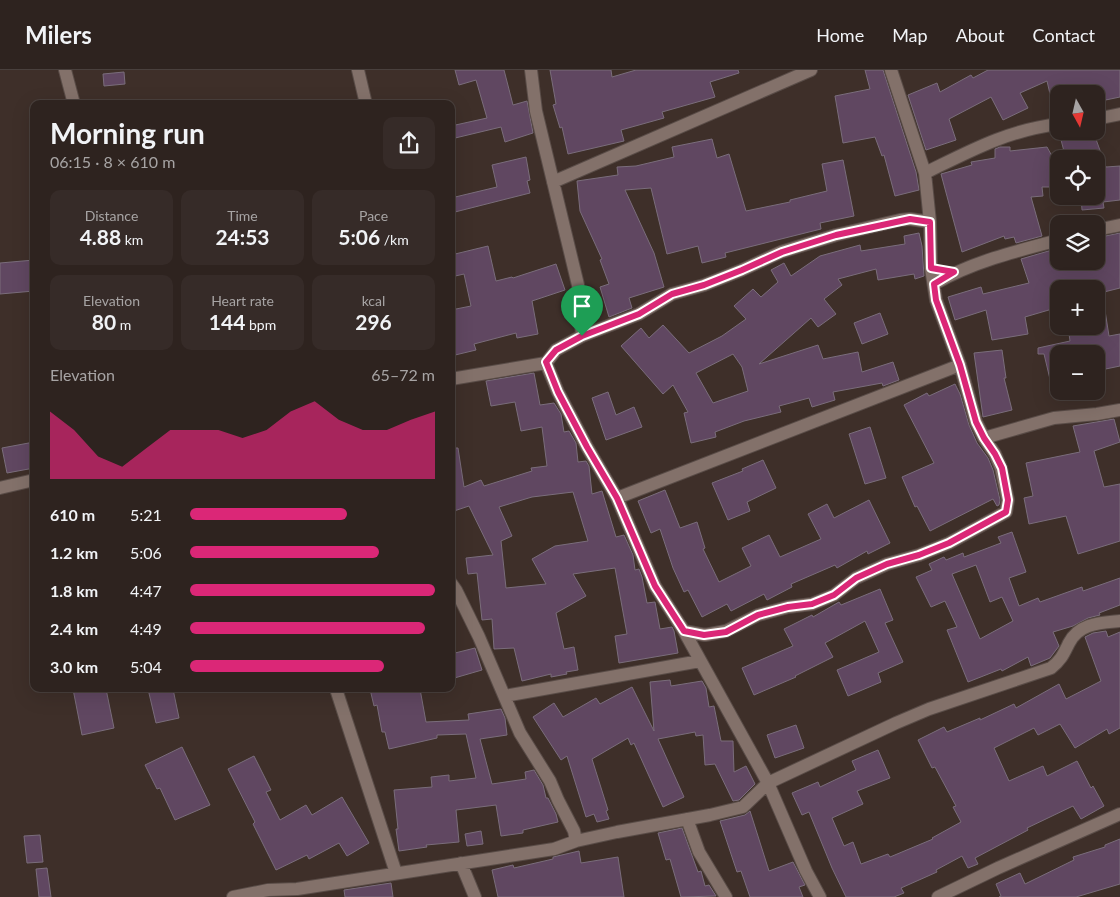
<!DOCTYPE html>
<html lang="en">
<head>
<meta charset="utf-8">
<style>
  :root { --surface:#2e231f; --page:#362b28; --text:#f1f3f6; --muted:#a7a4a4; --line:#49403d; --accent:#db2777 }
  body { margin:0; font-family:Lato,sans-serif; background:var(--page); color:var(--text); height:100vh; display:flex; flex-direction:column; font-size:19px; white-space:nowrap }
  * { box-sizing:border-box; margin:0 }
  p { font-size:16px; color:var(--muted) }
  .icon { flex:none; width:28px; height:28px; fill:none; stroke:currentColor; stroke-width:2; stroke-linecap:round; stroke-linejoin:round }
  .map { position:relative; flex:1; overflow:hidden }
  .details { position:absolute; left:30px; top:30px; width:425px; height:592px; display:flex; flex-direction:column; background:var(--surface); border-radius:10px; box-shadow:0 5px 20px #0002,0 0 0 1px var(--line) }
  .details>* { flex:none }
  .needle { width:32px; rotate:172deg }
  .fabs { position:absolute; left:1050px; top:15px; display:grid; gap:10px }
  .fabs a { display:grid; place-items:center; width:55px; height:55px; border-radius:10px; background:var(--surface); box-shadow:0 5px 20px #0002,0 0 0 1px var(--line); font-size:25px }
  .pin { position:absolute; display:grid; place-items:center; width:42px; height:42px; color:#fff; margin:-51px -21px; border-radius:50% 50% 50% 0; rotate:-45deg; box-shadow:0 0 5px #0007 }
  .pin .icon { rotate:45deg }
  .round { display:grid; place-items:center; flex:none; width:52px; height:52px; border-radius:10px; background:var(--page) }
  .headline { display:flex; align-items:center; justify-content:space-between; height:85px; padding:0 20px }
  h1 { font-size:28px; font-weight:700; line-height:38px }
  .stats { display:grid; grid-template-columns:repeat(3,1fr); gap:8px; height:85px; padding:5px 20px }
  .stats div { display:grid; align-content:center; border-radius:10px; background:var(--page); text-align:center }
  .stats b { font-size:21px; font-weight:700 }
  .stats small { font-size:14px; font-weight:400 }
  .stats p { font-size:14px }
  .chart { height:140px; padding:10px 20px }
  .chart p { display:flex; justify-content:space-between }
  .chart svg { width:100%; height:90px; margin-top:5px; fill:var(--accent); opacity:.7 }
  ul { padding:0 20px; list-style:none; font-size:16px }
  li { display:grid; grid-template-columns:80px 60px 1fr; align-items:center; height:38px }
  li i { height:12px; border-radius:6px; background:var(--accent) }
  header { display:flex; align-items:center; gap:30px; box-sizing:border-box; height:70px; padding:0 25px; background:var(--surface); border-bottom:1px solid var(--line) }
  header strong { font-size:24px }
  nav { display:flex; gap:28px; margin-inline-start:auto; font-size:18px }
  .map>svg:first-child { display:block }
</style>
</head>
<body>
<header>
<strong>Milers</strong>
<nav><a>Home</a><a>Map</a><a>About</a><a>Contact</a></nav>
</header>
<div class="map">
<svg width="1120" height="827" viewBox="0 0 1120 827">
  <rect width="100%" height="100%" fill="#3e2f29"/>
  <!-- building -->
  <path fill="#604761" stroke="#7a6d7b" fill-rule="evenodd" d="M455,0h49l9,35 14,-4 6,32 -28,9 -4,-15 -50,12v-13l36,-8 -11,-38 -17,5z
    M550,0h61l1,7 24,-7h102l1,3 -29,9 5,15 -53,15 2,6 -43,12 3,11 -56,13 -6,-27 -2,1 -7,-23 3,-1z
    M865,0h18l33,102 3,18 -24,6 -11,-41 -2,1 -7,-19 -32,6 -8,-47 35,-7z
    M988,0h132v27l-24,5v-8h-46l-3,-13 -27,12 8,15 -25,12 -12,-23 -42,22 7,21 -30,10 -18,-55 29,-12 3,9 31,-17 2,3z
    M124,2l1,12 -21,2 -1,-12z
    M1073,61h20l13,36 14,-1v34l-17,2 1,6 -22,2 -1,-14h15v-45l-21,8h-9l-6,-23z
    M712,69l5,19 12,-4 17,57 44,-9v-2l37,-9 -5,-27 21,-4 11,56 -34,7 1,6 -96,24 1,4 -24,6 -4,-17 -31,8 -16,-66 -26,2 29,63 10,34 -35,11 3,10 -23,9 -9,-30 9,-3 -9,-24 2,-1 -22,-48 -3,-30 41,-6 -1,-8 19,-1 38,-9 -2,-10z
    M1000,77h10v4l37,-4 12,22v18h-17l1,9 -12,1 11,39 -26,7 -2,-6 -9,2 -1,-3 -42,16 -21,-78 31,-9 -1,-3 24,-4v-9z
    M526,87l4,23 -3,1 3,12 -79,20v-15l46,-11 -5,-22z
    M919,163l3,13 2,30 -9,3 -1,-5 -36,6 -2,-11 -38,10 4,6 -18,14 12,15 -18,13 -7,-9 -52,46 59,-19 5,14 35,-7 4,20 31,-10 6,18 -16,6 -1,-3 -49,9 2,8 -23,7 -3,-9 -30,8 2,6 -37,9 -29,11 1,5 -25,6 -7,-30 4,-1 -15,-27 -10,9 -42,-48 20,-18 8,10 14,-13 26,28 33,-17 24,-17 -12,-13 19,-17 8,8 17,-15 -7,-12 13,-7 7,13 29,-20 40,-11 1,6 44,-7 -1,-8zM733,284l9,13 6,24 -35,12 -17,-30z
    M1120,163v55l-24,6v-5h-37v18l-34,10 3,17 -36,6 -6,-30 -31,10 -7,-23 33,-10 2,7 46,-11 -8,-24 38,-11v13h43l-6,-15v-8z
    M488,176l8,35 16,-4 1,1 43,-14 9,26 -33,11 6,33 -21,4 -1,-5 -42,11 2,6 -25,6v-46l20,-4 -7,-32 -13,3v-22z
    M34,190v31l-34,3v-31z
    M1096,228h7l6,38 11,-2v32l-24,5v-17h-37v42h-5l-10,-42h-6v-6l32,-7 -2,-15h28z
    M880,243l8,21 -26,10 -8,-21z
    M1002,280l4,28h-2l8,32 -29,7 -9,-64z
    M534,303l6,32 14,-2 7,11 3,18 5,-1 7,12 2,19 8,-1 3,5 3,28 10,-3 14,46 8,-2 9,20 2,15 4,-1 3,8 5,26 8,-1 5,27 12,-2 2,4 4,22 -59,10 -4,-27 12,-2 -12,-66 -42,6 13,22 -30,17 8,36 10,-2 4,23 -12,2 1,2 -16,3v-3l-29,7 -8,-33 -20,1 -2,-30 -10,1 -5,-47 -9,1 -2,-16 27,-3 -24,-49 -18,6v-64h7l6,39 17,-7 3,6 48,-15 -1,-3 16,-2 -5,-39 -21,4 -6,-29 -24,4 -5,-25zM573,422l15,49 -33,5 -23,13 14,25 -40,4 -5,-47 11,-5 -13,-29 33,-10z
    M955,314l5,10 9,31 8,18 11,15 5,12 7,30 -1,5 -2,1 -4,-7 -63,32 -13,-25 -2,1 -13,-30 32,-14 -30,-58 23,-12 2,3z
    M608,322l8,23 18,-8 8,20 -36,13 -14,-42z
    M1114,349l6,23 -26,9 10,36 16,-3v57l-42,13 -12,-38 -37,8 -5,-26 9,-2 -7,-33 54,-11 -7,-26z
    M870,357l16,51 -21,6 -16,-50z
    M34,372v26l-27,5 -5,-25z
    M763,390l13,28 -29,14 3,9 -22,9 -16,-37 31,-12 -1,-2z
    M665,420l15,38 17,-6 8,26 -2,1 16,33 32,-16 -9,-18 27,-13 11,22 41,-18 -13,-25 19,-10 7,14 35,-18 21,43 -22,11 -1,-3 -30,17 -2,-3 -44,19 1,3 -25,13 -3,-6 -33,17 -4,-7 -25,13 -14,-27 -4,2 -11,-24 -13,-39 -9,4 -13,-32z
    M1012,462l14,40 -17,6 10,28 19,-8 2,4 42,-15 1,4 37,-13v27l-21,8 1,2 -12,3 -15,8 -20,6 6,14 -9,12 -19,8 -3,-9 -26,14 -1,-2 -33,13 -21,-52 10,-3 -12,-26 -14,6 -15,-30 16,-7 -3,-6 15,-7 2,3 17,-7 1,4 37,-14 -3,-6zM976,495l14,37 12,-5 11,24 -33,18 -28,-65z
    M880,519l13,31 -8,3 18,39 -25,11 3,9 -33,14 -11,-26 42,-18 -14,-31 -40,22 8,14 -38,19 1,1 -42,18 -12,-27 51,-22 -9,-17 28,-14 1,2 26,-15 2,3z
    M1106,561l2,6 12,-5v96l-11,6 -2,-5 -32,19 -15,-24 -22,11 -4,-7 -40,20 15,33 34,-15 4,10 30,-15 14,27 2,-2 11,20 -23,13 -8,-13 -46,22 1,2 -53,28 3,6 -10,4 -6,-12 -26,14 1,2 -36,16 3,5 -10,4h-48l-14,-29 -23,-56 -7,3 -10,-22 26,-11 2,5 36,-17 -4,-9 26,-11 12,28 -33,13 6,13 -31,14 12,28 9,-4 8,22 27,-10 2,3 43,-18 -1,-1 29,-16 -8,-15 3,-1 -21,-39 -3,1 -14,-28 26,-13 3,5 33,-14v2l34,-16 2,4 43,-24 7,15 35,-18 -16,-44 8,-4z
    M475,578l7,22 -31,9v-25z
    M670,610l1,6 31,-5 4,7 3,19 5,-1 7,35h12l1,31 12,-6 9,18 -16,16 -6,1 -18,-37 -10,1 -2,-30 -7,1 -1,-4 -37,7 26,58 -21,10 -29,-64 -3,2 -3,-7 -36,21 16,51 -2,1 3,8 -12,3 -3,-8 -8,3 -19,-61 -6,4 -28,-43 21,-14 9,14 33,-19 4,6 32,-17 22,44 -4,-49z
    M73,619h33l8,39 -32,7z
    M148,619h25l6,29 -23,5z
    M370,619h50l6,33 43,-2 -1,-6 33,-5 4,9 2,17 -27,4 12,45 34,-5 -1,-7 9,-2 9,15 3,13h2l8,16 2,8 -35,8v3l-22,3 -5,-31 -40,5 3,32 -33,3 1,2 -28,4 -3,-22h2l-4,-39 38,-3 -1,-10 18,-2v6l27,-3 -10,-44 -29,1v3l-48,11 -4,-17h-3l-5,-27 -3,1z
    M796,655l8,23 -29,10 -8,-23z
    M182,677l28,58 -35,15 -15,-32 -3,1 -12,-24z
    M254,686l17,34 -5,2 14,28 26,-15 6,10 30,-18 27,46 -22,13 -8,-13 -30,16 -2,-4 -31,15 -23,-46 2,-2 -27,-53z
    M750,741l19,60 24,-9 12,23 -6,2 4,10h-53l-9,-26 -4,1 -17,-51 25,-6z
    M682,758l16,44 3,-1 4,15 4,-1 7,11 -35,1 -11,-38 -4,1 -8,-27z
    M481,761l2,13 -16,2 -2,-12z
    M40,765l3,27 -16,1 -3,-27z
    M1120,769v45l-44,13h-77l2,-1 -5,-12 24,-11 5,11 49,-24 -1,-3 32,-10v-2z
    M579,781l2,12 37,-6 6,40h-126l-6,-27 21,-5 1,3 39,-9v-2z
    M47,798l4,29h-12l-3,-28z
    M391,813l2,14h-48l-1,-7z"/>
  <g fill="none" stroke-linecap="round" stroke-linejoin="round">
    <defs>
      <path id="minor" d="M65,0l9,34
        M358,0l8,34
        M531,0l5,41 42,174 4,51
        M1096,49l24,-5
        M925,103c45,-22 83,-43 134,-49
        M553,112l258,-112
        M1096,160l24,-5
        M934,214c38,-22 82,-33 125,-44
        M546,293l12,29 29,55 30,51 38,88 29,45 84,152 38,88 14,26
        M451,309l95,-16 10,-13 26,-14 57,-22 33,-20 32,-9 38,-15 39,-18 55,-17 64,-15 10,-1 20,3
        M984,368l70,-20 43,-4 23,-4
        M0,418l34,-8
        M617,428l343,-133
        M451,513l5,7 23,47 41,96 30,48 8,19 16,31 2,10
        M684,561l21,4 21,-4 32,-16 30,-8 24,-3 22,-9 22,-17 31,-14 32,-9 30,-12 57,-31 2,-12 -7,-32 -6,-14 -11,-16 -8,-16 -16,-57 -24,-65 -5,-32 -1,-46 -5,-49 -34,-103
        M336,619l60,184
        M505,626l195,-35
        M687,749l12,33 27,45
        M461,793l14,34
        M233,827l35,-7 29,-1 257,-40 22,-8 41,-9 93,-17 33,-8 25,-24 128,-60 33,-14 122,-41c10,-8 12,-13 18,-25 10,-20 31,-20 51,-22
        M938,827l60,-29 122,-54"/>
    </defs>
    <!-- minor casing -->
    <use href="#minor" stroke="#594c47" stroke-width="14"/>
    <!-- minor -->
    <use href="#minor" stroke="#83716a" stroke-width="12"/>
  </g>
  <g fill="none" stroke-linecap="round" stroke-linejoin="round">
    <defs>
      <path id="route" d="M910,149l20,3 1,46 23,4 -20,12 2,16 24,65 16,57 8,16 11,16 7,14 6,32 -2,12 -57,31 -30,12 -32,9 -31,14 -22,17 -22,9 -24,3 -30,8 -32,17 -22,3 -20,-4 -29,-45 -38,-88 -30,-51 -29,-55 -12,-30 10,-12 26,-14 57,-22 33,-20 32,-9 38,-15 40,-18 54,-17z"/>
    </defs>
    <!-- route casing -->
    <use href="#route" stroke="#fff" stroke-width="10"/>
    <!-- route -->
    <use href="#route" stroke="#db2777" stroke-width="6"/>
  </g>
</svg>
<div class="fabs">
<a><svg class="needle" viewBox="-14 -14 28 28"><path d="M0-13l5 13h-10z" fill="#e53935"/><path d="M0 13l5-13h-10z" fill="#a7a4a4"/></svg></a>
<a><svg class="icon" aria-label="locate" viewBox="0 0 24 24"><circle cx="12" cy="12" r="6"/><path d="M12 2v4M12 18v4M2 12h4M18 12h4"/></svg></a>
<a><svg class="icon" aria-label="layers" viewBox="0 0 24 24"><path d="M12 4l9 5-9 5-9-5zM3 14l9 5 9-5"/></svg></a>
<a>+</a>
<a>−</a>
</div>
<div class="pin" style="left:582px;top:266px;background:#1e9e55"><svg class="icon" aria-label="arrive" viewBox="0 0 24 24"><path d="M6 21V4h12l-3 4 3 4H6"/></svg></div>
<section class="details">
<div class="headline"><div><h1>Morning run</h1><p>06:15 · 8 × 610 m</p></div><a class="round"><svg class="icon" aria-label="share" viewBox="0 0 24 24"><path d="M12 15V3M7 8l5-5 5 5M5 13v7h14v-7"/></svg></a></div>
<div class="stats">
<div><p>Distance</p><b>4.88<small> km</small></b></div>
<div><p>Time</p><b>24:53</b></div>
<div><p>Pace</p><b>5:06<small> /km</small></b></div>
</div>
<div class="stats">
<div><p>Elevation</p><b>80<small> m</small></b></div>
<div><p>Heart rate</p><b>144<small> bpm</small></b></div>
<div><p>kcal</p><b>296</b></div>
</div>
<div class="chart"><p><span>Elevation</span>65–72 m</p>
<svg viewBox="0 0 160 44" preserveAspectRatio="none"><path d="M0 44V11L10 20L20 33L30 38L40 29L50 20L60 20L70 20L80 24L90 20L100 11L110 6L120 15L130 20L140 20L150 15L160 11V44z"/></svg>
</div>
<ul>
<li><b>610 m</b>5:21<i style="width:64%"></i></li>
<li><b>1.2 km</b>5:06<i style="width:77%"></i></li>
<li><b>1.8 km</b>4:47<i style="width:100%"></i></li>
<li><b>2.4 km</b>4:49<i style="width:96%"></i></li>
<li><b>3.0 km</b>5:04<i style="width:79%"></i></li>
</ul>
</section>
</div>
</body>
</html>
